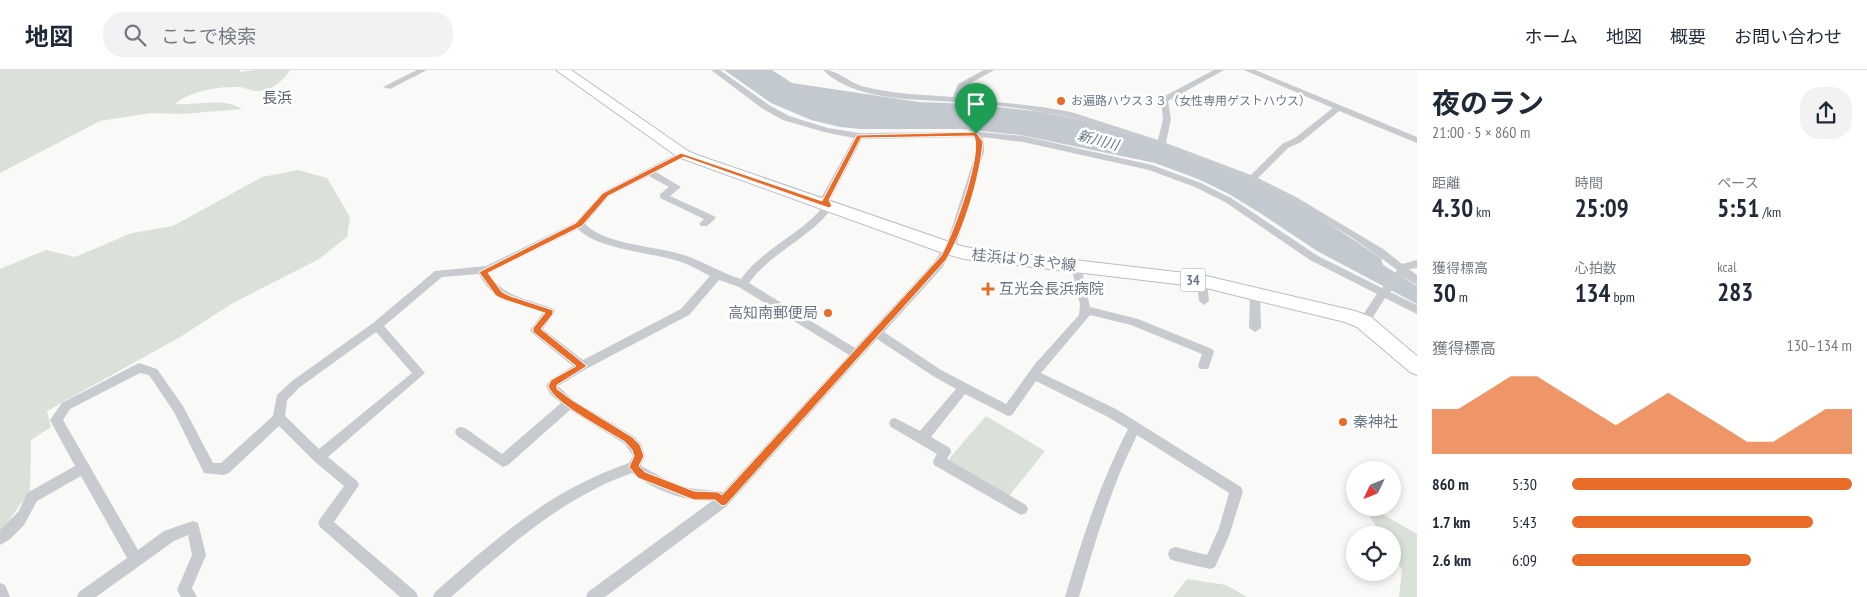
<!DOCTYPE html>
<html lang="ja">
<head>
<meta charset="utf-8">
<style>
  :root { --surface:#fff; --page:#f2f2f3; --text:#1f2937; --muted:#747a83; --line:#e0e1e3; --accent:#e86b28 }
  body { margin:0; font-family:"PT Sans Narrow","Noto Sans JP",sans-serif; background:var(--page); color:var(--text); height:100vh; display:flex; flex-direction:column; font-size:19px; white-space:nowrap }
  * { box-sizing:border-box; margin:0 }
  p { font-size:16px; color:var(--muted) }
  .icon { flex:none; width:28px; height:28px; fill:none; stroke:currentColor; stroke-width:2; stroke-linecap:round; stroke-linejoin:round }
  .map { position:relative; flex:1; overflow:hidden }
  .panel { display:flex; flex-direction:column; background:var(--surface); width:450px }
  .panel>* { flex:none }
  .needle { width:32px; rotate:227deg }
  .buttons { position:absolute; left:1346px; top:391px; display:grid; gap:10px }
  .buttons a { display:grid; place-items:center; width:55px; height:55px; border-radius:50%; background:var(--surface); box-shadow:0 2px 8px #0003; font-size:25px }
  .pin { position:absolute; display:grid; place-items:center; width:42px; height:42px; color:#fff; margin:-51px -21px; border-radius:50% 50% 50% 0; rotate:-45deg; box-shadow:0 0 5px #0007 }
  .pin .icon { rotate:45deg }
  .round { display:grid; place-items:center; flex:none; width:52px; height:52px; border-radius:20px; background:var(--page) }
  .headline { display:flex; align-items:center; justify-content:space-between; height:85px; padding:0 15px }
  h1 { font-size:28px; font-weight:700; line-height:38px }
  .stats { display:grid; grid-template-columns:repeat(3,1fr); gap:8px; height:85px; padding:5px 15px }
  .stats div { display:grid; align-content:center }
  .stats b { font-size:25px; font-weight:700 }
  .stats small { font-size:14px; font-weight:400 }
  .stats p { font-size:14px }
  .chart { height:140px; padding:10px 15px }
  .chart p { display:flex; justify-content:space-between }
  .chart svg { width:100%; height:90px; margin-top:5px; fill:var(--accent); opacity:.7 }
  ul { padding:0 15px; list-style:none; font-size:16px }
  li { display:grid; grid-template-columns:80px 60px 1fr; align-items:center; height:38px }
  li i { height:12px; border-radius:6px; background:var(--accent) }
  header { display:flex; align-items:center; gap:30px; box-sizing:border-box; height:70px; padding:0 25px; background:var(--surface); border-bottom:1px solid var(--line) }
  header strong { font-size:24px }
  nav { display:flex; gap:28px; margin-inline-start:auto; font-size:18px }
  .search { width:350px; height:45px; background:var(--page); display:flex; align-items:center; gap:12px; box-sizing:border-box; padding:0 18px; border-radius:20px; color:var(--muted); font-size:19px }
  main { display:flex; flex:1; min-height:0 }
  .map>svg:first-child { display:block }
</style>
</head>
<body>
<header>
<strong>地図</strong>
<div class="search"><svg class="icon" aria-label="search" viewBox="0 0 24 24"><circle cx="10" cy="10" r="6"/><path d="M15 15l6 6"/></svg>ここで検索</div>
<nav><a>ホーム</a><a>地図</a><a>概要</a><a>お問い合わせ</a></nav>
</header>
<main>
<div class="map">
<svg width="1417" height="527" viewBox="0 0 1417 527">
  <rect width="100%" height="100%" fill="#f9f9f7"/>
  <!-- green -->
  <path fill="#dae1d8" d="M0,0h240v2l16,-2h34c-7,12 -22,23 -36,21 -5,-1 -10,-4 -15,-4 -21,-1 -49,4 -64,17 21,2 48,-7 67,5l-60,5 -31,-1 -51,8 -100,52z
    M298,100l29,8 23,39 -3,20 -28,22 -86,44 -53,34 -133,74 4,16 -20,13 -1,51 -30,42v-264l46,-19 29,7 57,-24 41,-7 89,-49z
    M986,346l59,35 -36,45 -61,-36z
    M1365,438h7l45,26v63h-18l3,-27 -9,-16 -1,-19h-11z
    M1187,509l39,6 21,12h-74z"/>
  <!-- water -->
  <path fill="#c2cad0" d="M724,0h48l20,13 127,19 53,2 71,8 33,7 62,19 84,29 88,44 71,47 2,7 34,21v18l-100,-53 -57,-38 -33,-20 -29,-14 -43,-16 -135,-28 -60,-6h-100l-20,-2 -29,-7 -40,-17z"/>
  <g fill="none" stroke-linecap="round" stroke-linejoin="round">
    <defs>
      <path id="primary" d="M556,0h15l117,81 9,4 267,92 238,28 153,36 16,6 46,39v19l-7,-3 -53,-45 -12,-5 -143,-35 -238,-28 -21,-6 -265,-96z"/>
    </defs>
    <!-- primary casing -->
    <use href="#primary" stroke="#babdc2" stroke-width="2"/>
    <!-- street -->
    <path fill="#c7cace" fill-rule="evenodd" d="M417,0h10l-37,19 -7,-2z
      M711,0h9l49,35 20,11 39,12 31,5 111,-1 -15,-30c-42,-3 -100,-1 -132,-32 16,0 27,14 42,17 29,7 59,8 88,10l5,-13 26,-14h10l-30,17 -2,11 80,9 29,5 87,28 5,-21 -2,-21 53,-28h10l-56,31 3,18 -5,24 85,32 31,-31 13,-6 38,-30 -89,-38h11l162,67v6l-78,-32 -38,31 -13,6 -30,30 38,19 87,52 19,15 15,-4v8l-8,1 8,6v10l-14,-8 -13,15 27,13v9l-32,-16 -17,27h-8l-2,-3 19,-28 -67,-34 -85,-58 -30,-15 -46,-17 -126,-28 -41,-5 2,5v10l-27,91 -15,25 -58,64 57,38 65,34 29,-40 44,-49 1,-11 -9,-38 5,-4 5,4 9,41 48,12 74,30 2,3 -6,17h-8l-2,-3 4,-12 -71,-29 -41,-10 -49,58 75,36 125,78 2,4 -14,45 -14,31 -5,2 -35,-8 -5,-2 -2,-5 2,-5 5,-2 32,8 12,-27 10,-35 -92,-58c-26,52 -42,107 -58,162h-14c17,-58 35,-114 63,-168l-20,-12 -72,-36 -24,34 -4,1 -43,-22 -34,43 19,11 1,4 -4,7 79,46 2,4 -2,4 -5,2 -87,-50 -1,-4 4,-7 -46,-27 -2,-4 2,-4 4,-1 25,13 36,-42 -23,-13 -56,-37 -150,167 -122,91h-19l2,-5 124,-91c-28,0 -57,-10 -80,-28 -71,25 -125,75 -181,124h-18l2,-5c62,-54 115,-102 194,-129l4,-7 -8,-12 -55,-34 -62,55 -5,2 -46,-31 -2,-4 2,-4 4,-1 4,1 37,26 59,-51 -11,-9 -4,-8 4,-6 23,-14 -41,-33 -2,-3 13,-17c-29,-13 -47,-7 -64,-39l-37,3 -58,49 41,47 -97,84 29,24 2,4 -25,37 82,70 2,5h-18l-80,-70 -2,-4 2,-4 24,-33 -30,-25 -35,-35 -50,47 -5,2 -20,-2 -30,-61 -25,-37 -9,-2 -70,36 -7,11 75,130 26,-19 29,-10 5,2 8,32 -14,33 5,9h-16l-4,-7 15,-35 -4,-20 -14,6 -78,56h-19l2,-5 48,-34 -46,-82 -44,25 -13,24 -14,14 -10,6v-15l19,-19 8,-18 48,-27 -25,-46 12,-17 73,-38 4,-2 18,6 26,37 30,57h8l52,-47 4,-21 15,-14 81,-58 62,-52 51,-5 90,-44 27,-30 77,-40h6l1,2 -31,18 25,15 -11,9 44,20 2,2 -9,8h-6l-2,-2 5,-5 -44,-21v-4l9,-7 -20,-11 -40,20 -24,28c21,21 71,22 99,31 19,6 37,18 57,24 21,-30 59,-44 83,-73l-4,-6 34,-62 -30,-6 -41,-12 -20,-11zM963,33c26,2 53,4 79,9 30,4 59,15 88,25 95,30 188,71 267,133l-15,18 -64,-32 -87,-58 -30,-15 -49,-18 -129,-29 -44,-4zM973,67l3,5v10l-29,91 -13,19 -79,86 -106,-65c22,-31 62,-45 85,-77l-4,-6 32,-61zM578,159c21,21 72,23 100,32 11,3 22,10 32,15l-29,33 -98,51 -40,-31 12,-17 -1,-3c-24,-10 -51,-11 -65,-36zM719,210l20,7 110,68 -126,137 -35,-4 -21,-8 -24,-13 -2,-2 4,-9 -4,-12 -8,-8 -60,-36 -15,-14 28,-17 103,-54zM376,262l36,41 -93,76 -34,-33 2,-16 13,-13z
      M1202,207l5,4 2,20 -5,4 -5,-4 -2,-20z
      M1255,218l5,4 1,36 -6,4 -6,-4 1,-36z
      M0,513l5,2 5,12h-10z"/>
    <!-- primary -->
    <use href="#primary" fill="#fff" fill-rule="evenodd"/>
  </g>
  <!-- route -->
  <path fill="#e86b28" stroke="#fff" fill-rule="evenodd" d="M976,62l7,10c-3,35 -19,88 -37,118l-220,245 -4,1 -7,-6h-21l-56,-22 -9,-11 5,-11 -2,-6 -7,-8c-17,-11 -71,-38 -77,-56l3,-6 25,-14 -43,-34v-4l12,-15 -40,-13 -9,-4 -17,-24 97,-49 27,-30 78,-40 141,48 35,-66zM974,66c9,19 -22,101 -33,120l-219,239 -4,-3 -24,-1 -49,-19 -6,-6 5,-10 -4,-11 -8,-8 -60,-37 -15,-11v-4l30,-19 -46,-37 12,-15v-4l-43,-14 -8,-4 -14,-19 94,-47 26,-30 76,-39 145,51 3,-2 -3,-6 32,-62z"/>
  <!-- markers -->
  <g fill="#e86b28" stroke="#fff" stroke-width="2">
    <circle cx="1061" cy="31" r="5"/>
    <path d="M985.5 211.5h5v5h5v5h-5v5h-5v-5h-5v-5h5z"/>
    <circle cx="828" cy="243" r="5"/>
    <circle cx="1343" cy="352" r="5"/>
  </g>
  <g text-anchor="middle" stroke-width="5" stroke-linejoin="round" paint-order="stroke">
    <!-- far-poi labels -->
    <g font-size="12" fill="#687689" stroke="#fff" text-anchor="start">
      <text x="1071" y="35">お遍路ハウス３３（女性専用ゲストハウス）</text>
    </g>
    <!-- far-water labels -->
    <g font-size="14" font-style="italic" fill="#637783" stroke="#fff">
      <text transform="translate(1098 70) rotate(15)" y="5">新川川</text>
    </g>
    <!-- shield labels -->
    <rect fill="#fff" stroke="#959fac" stroke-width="1" x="1180.5" y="198.5" width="25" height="23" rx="4"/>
    <g font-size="14" font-weight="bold" fill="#687689">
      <text x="1193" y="215">34</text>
    </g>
    <!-- far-quarter labels -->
    <g font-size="15" fill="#56606d" stroke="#fff">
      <text x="277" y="33">長浜</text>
    </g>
    <!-- street labels -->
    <g font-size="15" fill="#687689" stroke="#fff">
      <text transform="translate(1024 190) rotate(6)" y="5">桂浜はりまや線</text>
    </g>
    <!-- poi labels -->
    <g font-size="15" fill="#687689" stroke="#fff" text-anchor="start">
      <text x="999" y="224">互光会長浜病院</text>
      <text x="818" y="248" text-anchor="end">高知南郵便局</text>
      <text x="1353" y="357">秦神社</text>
    </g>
  </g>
</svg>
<div class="buttons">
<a><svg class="needle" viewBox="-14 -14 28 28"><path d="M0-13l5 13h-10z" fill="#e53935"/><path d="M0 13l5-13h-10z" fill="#747a83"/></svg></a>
<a><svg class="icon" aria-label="locate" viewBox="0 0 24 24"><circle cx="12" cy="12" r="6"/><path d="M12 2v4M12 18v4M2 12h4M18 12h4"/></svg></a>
</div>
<div class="pin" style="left:976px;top:64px;background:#1e9e55"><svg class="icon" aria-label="arrive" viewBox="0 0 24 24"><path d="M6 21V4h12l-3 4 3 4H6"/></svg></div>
</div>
<section class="panel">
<div class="headline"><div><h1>夜のラン</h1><p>21:00 · 5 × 860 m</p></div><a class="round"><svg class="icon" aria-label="share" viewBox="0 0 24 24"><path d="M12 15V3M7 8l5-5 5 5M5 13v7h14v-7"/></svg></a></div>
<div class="stats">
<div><p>距離</p><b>4.30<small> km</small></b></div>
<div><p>時間</p><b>25:09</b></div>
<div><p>ペース</p><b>5:51<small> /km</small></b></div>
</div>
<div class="stats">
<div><p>獲得標高</p><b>30<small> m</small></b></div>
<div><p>心拍数</p><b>134<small> bpm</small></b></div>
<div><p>kcal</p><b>283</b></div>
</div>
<div class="chart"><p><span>獲得標高</span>130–134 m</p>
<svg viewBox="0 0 160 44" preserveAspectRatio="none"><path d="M0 44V22L10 22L20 14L30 6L40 6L50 14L60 22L70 30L80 22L90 14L100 22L110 30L120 38L130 38L140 30L150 22L160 22V44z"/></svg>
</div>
<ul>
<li><b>860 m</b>5:30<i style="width:100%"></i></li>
<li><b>1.7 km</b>5:43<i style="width:86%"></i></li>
<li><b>2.6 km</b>6:09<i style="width:64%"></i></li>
</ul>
</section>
</main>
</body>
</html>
